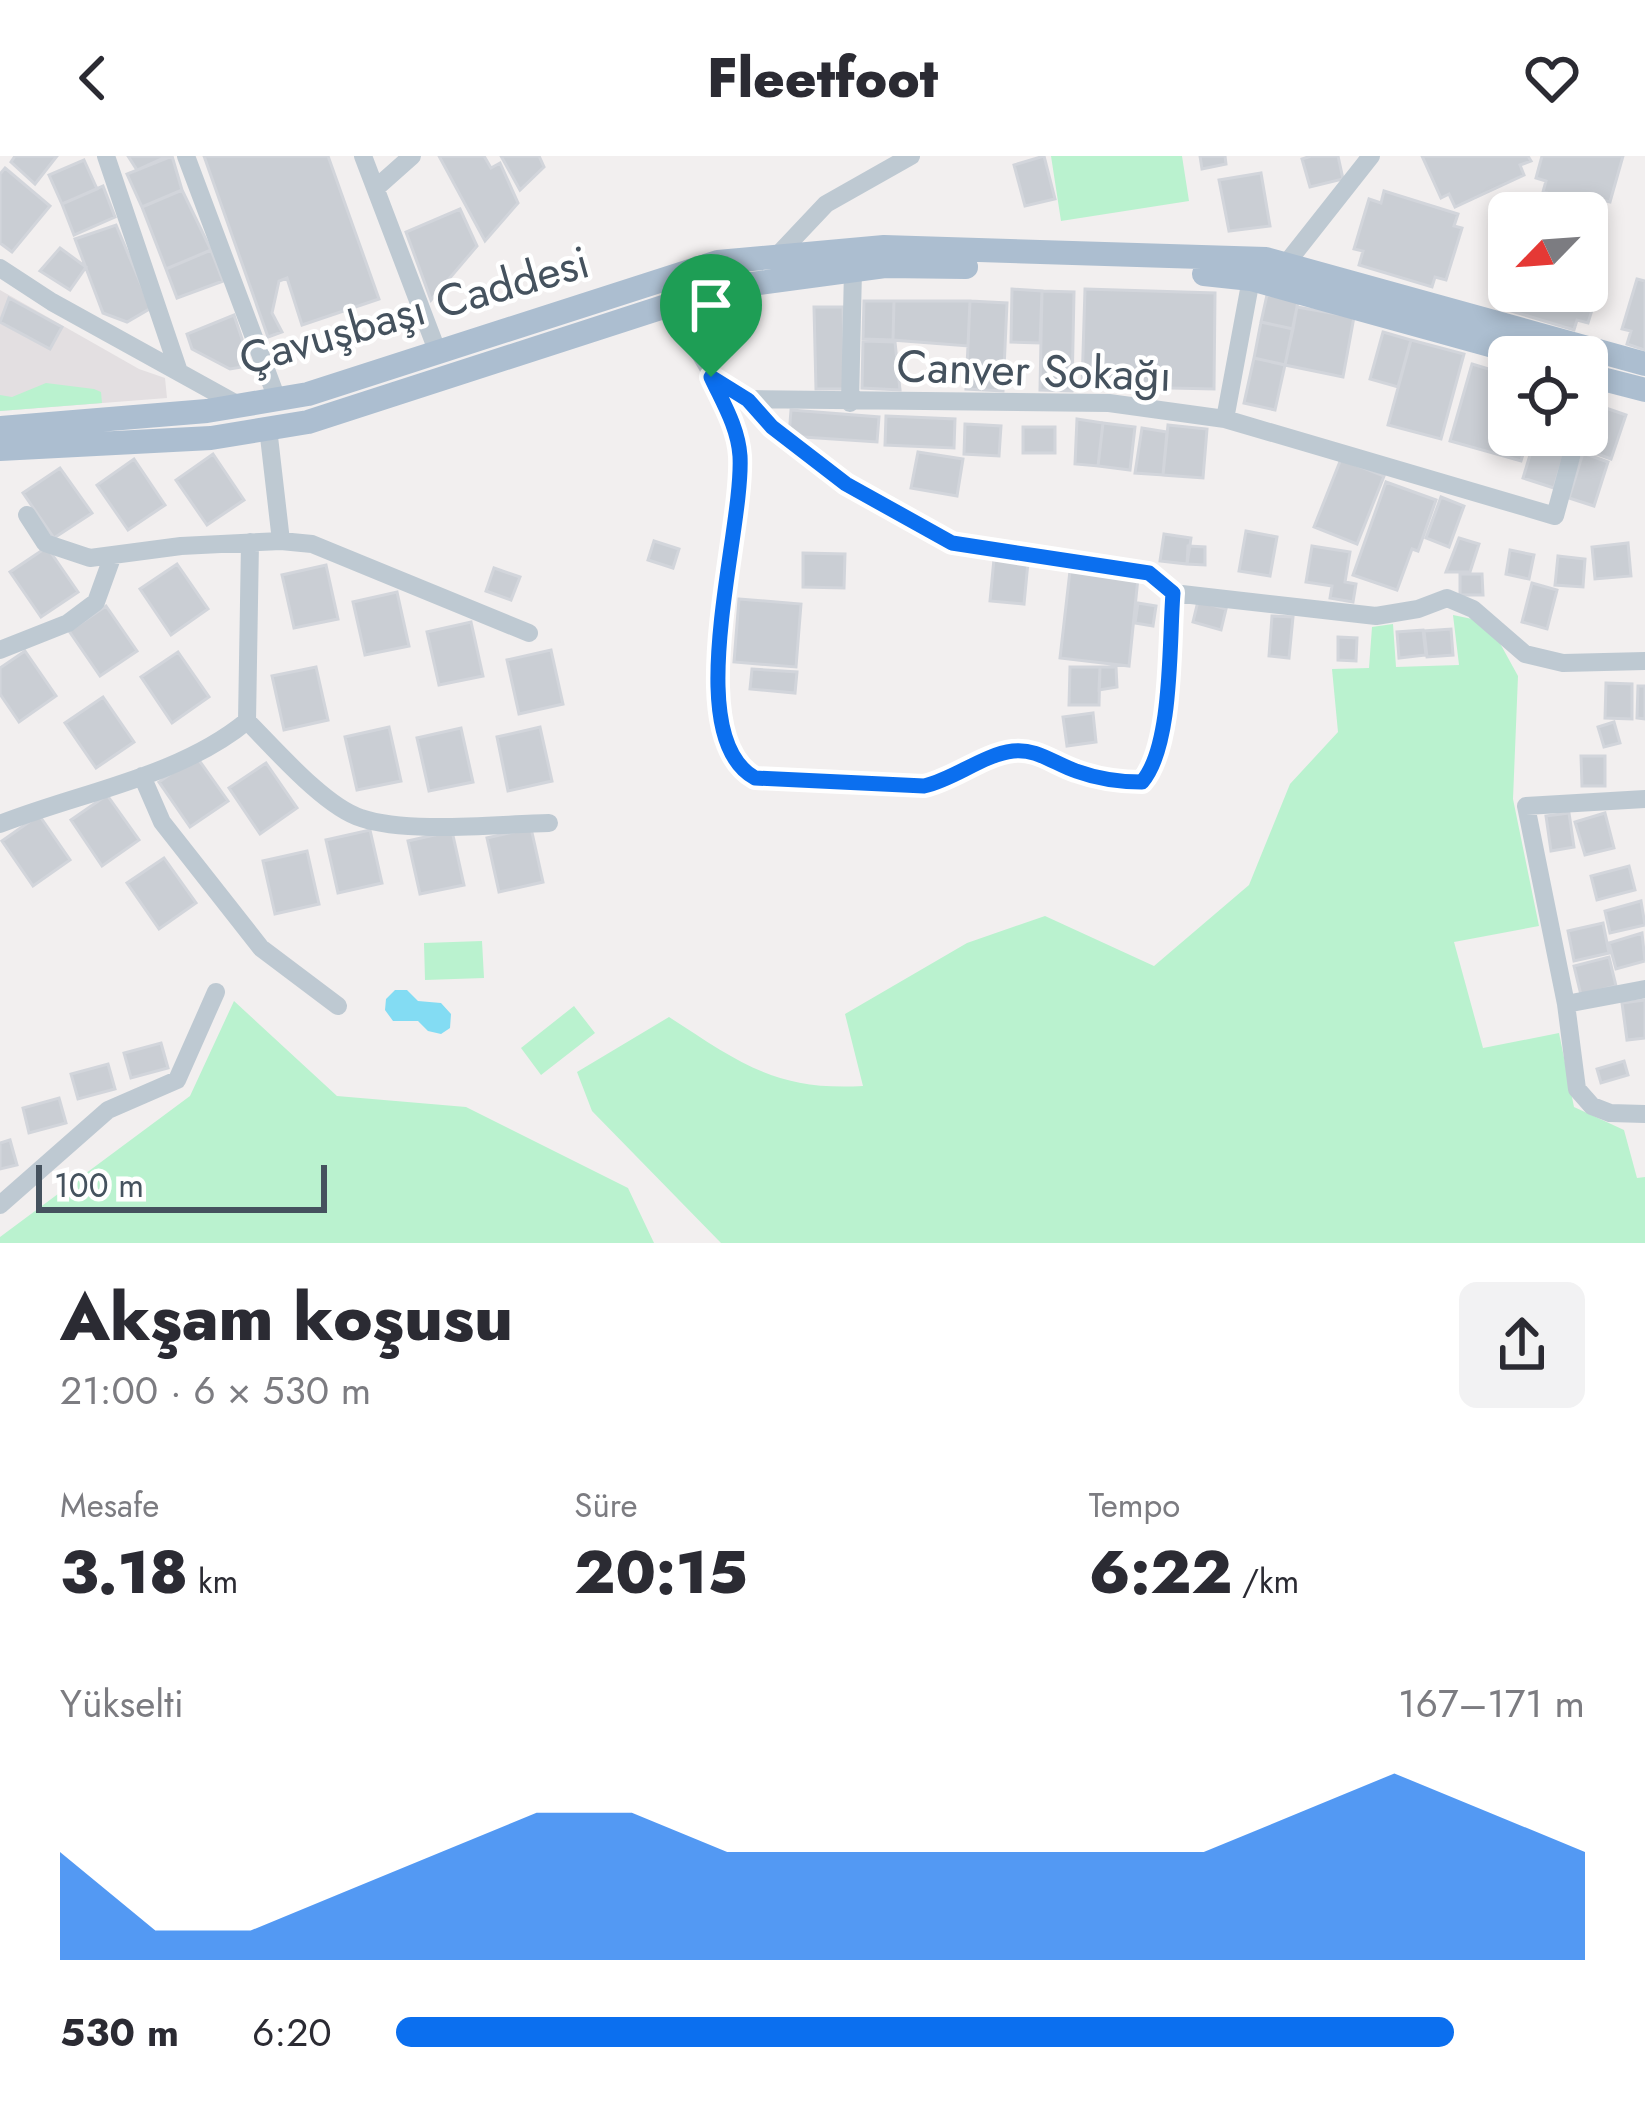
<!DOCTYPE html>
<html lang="tr">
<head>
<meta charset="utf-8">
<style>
  :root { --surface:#fff; --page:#f2f2f3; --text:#2b2b33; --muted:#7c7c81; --accent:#0b6fef }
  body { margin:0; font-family:Jost,sans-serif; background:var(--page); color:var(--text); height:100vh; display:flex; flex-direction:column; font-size:45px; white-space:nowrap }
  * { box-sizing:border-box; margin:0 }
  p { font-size:39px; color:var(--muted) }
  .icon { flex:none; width:66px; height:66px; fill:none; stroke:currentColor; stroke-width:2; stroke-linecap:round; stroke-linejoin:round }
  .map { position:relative; height:1087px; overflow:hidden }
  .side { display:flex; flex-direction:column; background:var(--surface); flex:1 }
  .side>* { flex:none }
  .needle { width:78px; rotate:245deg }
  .fabs { position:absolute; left:1488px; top:36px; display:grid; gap:24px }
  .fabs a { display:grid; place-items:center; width:120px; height:120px; border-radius:18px; background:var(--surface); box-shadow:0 6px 18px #0003; font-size:60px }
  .scale { position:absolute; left:36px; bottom:30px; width:291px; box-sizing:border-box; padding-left:12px; border:6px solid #45525e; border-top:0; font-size:33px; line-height:42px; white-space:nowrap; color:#45525e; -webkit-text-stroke:9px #fff; paint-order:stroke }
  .pin { position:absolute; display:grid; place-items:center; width:102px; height:102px; color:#fff; margin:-123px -51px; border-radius:50% 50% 50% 0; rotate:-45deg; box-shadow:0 0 12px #0007 }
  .pin .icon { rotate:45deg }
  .round { display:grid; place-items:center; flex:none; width:126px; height:126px; border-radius:18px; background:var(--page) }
  .head { display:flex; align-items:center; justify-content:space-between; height:204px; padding:0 60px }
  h1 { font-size:66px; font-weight:800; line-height:90px }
  .stats { display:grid; grid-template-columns:repeat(3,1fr); gap:18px; height:204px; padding:12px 60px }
  .stats div { display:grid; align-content:center }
  .stats b { font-size:60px; font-weight:800 }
  .stats small { font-size:33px; font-weight:400 }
  .stats p { font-size:33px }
  .chart { height:336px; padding:24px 60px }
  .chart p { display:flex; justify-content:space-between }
  .chart svg { width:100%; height:216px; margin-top:12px; fill:var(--accent); opacity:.7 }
  ul { padding:0 60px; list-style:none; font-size:39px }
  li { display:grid; grid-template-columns:192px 144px 1fr; align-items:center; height:90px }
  li i { height:30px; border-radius:15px; background:var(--accent) }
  header { display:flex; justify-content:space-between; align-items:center; height:156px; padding:0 60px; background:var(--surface); font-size:54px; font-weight:800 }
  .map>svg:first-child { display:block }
</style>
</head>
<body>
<header><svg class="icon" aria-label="back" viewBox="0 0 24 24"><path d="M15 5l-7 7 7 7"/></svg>Fleetfoot<svg class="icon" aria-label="heart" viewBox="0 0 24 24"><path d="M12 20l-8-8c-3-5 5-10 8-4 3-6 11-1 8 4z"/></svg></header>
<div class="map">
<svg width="1645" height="1087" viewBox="0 0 1645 1087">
  <rect width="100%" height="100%" fill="#f2efef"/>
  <!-- education -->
  <path fill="#e3dfe1" d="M0,134l139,79 26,9 2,20 -167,13z"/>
  <!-- green -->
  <path fill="#baf2cf" d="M1051,0h131l7,45 -128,20z
    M46,227l48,6 7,3 1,11 -102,8v-16l12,2z
    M1453,459l24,5 19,16 22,40 -5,123 26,127 -85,16 29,106 76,-15 15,74 50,23 13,48 8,-1v66h-924l-129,-132 -15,-39 92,-55c71,46 107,74 194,69l-18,-72 122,-71 78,-27 109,50 95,-81 41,-101 48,-52 -6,-63 37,-1 3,-41 21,-3 3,43 63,-2z
    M482,785l2,37 -59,2 -1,-37z
    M234,845l103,95 129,11 162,81 26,55h-654v-6l190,-141z
    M574,850l21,27 -54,42 -20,-27z"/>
  <!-- water -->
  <path fill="#83dcf3" d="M395,834h12l11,11 23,2 10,11 -1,14 -9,6 -13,-3 -10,-10h-25l-8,-11 1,-11z"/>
  <!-- building -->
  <path fill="#caced4" stroke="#d2d5db" stroke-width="3" d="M15,0h42l-22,28 -24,-22z
    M128,0h40l-31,14z
    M172,0l10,34 -40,17 -15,-33z
    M204,0h124l51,143 -77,26 -15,-47 -8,3 -7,32 10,19 -14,5z
    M439,0h45l7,12 9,-5 18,40 -33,38z
    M501,0h38l5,11 -24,23z
    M1044,0l11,43 -30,7 -11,-41z
    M1200,0h25l1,8 -24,5z
    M1311,0h27l5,23 -33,8 -8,-28z
    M1422,0h106l3,5 -11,4 4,10 -69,32 -6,-13 -8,4z
    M1542,0h81l-13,46 -13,-3 -2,8 -52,-15 3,-11 -10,-3z
    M84,4l13,29 -35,15 -13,-29z
    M5,12l45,38 -38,46 -12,-9v-69z
    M1261,17l9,53 -41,5 -10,-51z
    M103,30l12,31 -41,18 -12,-31z
    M182,34l29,60 -45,19 -24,-62z
    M1384,35l74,23 -4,12 8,2 -16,52 -11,-3 -3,10 -73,-22 4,-14 -9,-2 15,-50 12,4z
    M460,53l17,37 -46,54 -25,-68z
    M116,69l35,83 -24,14 -24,-9 -28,-74z
    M1509,91v44h78v-38l12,4 -4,12 9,2 -16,52 -11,-3 -3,10 -73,-22 4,-13 -9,-3z
    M60,92l26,19 -16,23 -30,-19z
    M211,94l12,31 -46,17 -11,-29z
    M1637,123l8,2v69l-18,-6 4,-13 -9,-2z
    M1012,133l30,2 -2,52 -29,-1z
    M1085,133l130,4 -1,96 -132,-3z
    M1042,135l32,1 -2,99 -32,-1z
    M1267,139l31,6 -5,28 -32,-7z
    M9,142l53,29 -12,22 -50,-27z
    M864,145h30l-1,39 -30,-1z
    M894,145h76l-2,45 -75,-6z
    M970,145l37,2 -4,88 -37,-2z
    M814,151h29l2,82h-29z
    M1297,151l57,10 -11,60 -58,-12z
    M234,159l14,42 -6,10 -12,2 -38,-20 -5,-15z
    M1261,166l32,7 -8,36 -31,-7z
    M1383,176l28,8 -13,47 -28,-8z
    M1411,184l53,14 -23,85 -53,-14z
    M863,185l32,1 5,48 -38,-2z
    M1254,202l31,7 -10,45 -31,-7z
    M1472,208l37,11v60h20l-8,26 -71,-20z
    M1600,250l26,9 -15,44 -25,-9z
    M791,254l88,7 -2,25 -88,-6z
    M886,260l69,3 -1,29 -69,-3z
    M1077,263l26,4 -5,43 -23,-2z
    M1103,267l32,4 -5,43 -32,-4z
    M965,268l36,2 -2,30 -35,-2z
    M1168,269l39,4 -4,49 -40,-3z
    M1023,271h32v26h-32z
    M1142,272l25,4 -4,43 -28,-2z
    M1534,286l31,10 -11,36 -31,-10z
    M918,296l45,7 -6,37 -46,-8z
    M1583,297l25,9 -14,44 -25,-8z
    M213,298l31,46 -37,25 -31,-45z
    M134,303l31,46 -37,25 -31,-45z
    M1341,303l43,17 -27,68 -43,-17z
    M60,312l32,45 -38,25 -31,-45z
    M1386,326l50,18 -18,51 -6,-2 -15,41 -44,-15z
    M1441,341l23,9 -15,41 -23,-9z
    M1246,375l31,6 -7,39 -31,-5z
    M1164,378l27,4 -4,26 -27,-3z
    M1459,382l20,6 -9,28h-24z
    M654,385l25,8 -6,19 -25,-8z
    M1628,387l3,33 -36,3 -3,-32z
    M1188,390l17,1v18l-18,-1z
    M1312,390l38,6 -5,30 11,2 -3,18 -23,-4 2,-12 -26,-4z
    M47,391l31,45 -37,25 -31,-45z
    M1510,394l24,5 -5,24 -23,-5z
    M803,397l42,1 -1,34 -41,-1z
    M1558,400l27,3 -2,28 -28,-2z
    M994,403l34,3 -4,42 -34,-3z
    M177,408l31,45 -37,26 -31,-46z
    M326,409l12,54 -44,9 -12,-53z
    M494,412l26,9 -9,23 -25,-9z
    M1070,415l68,7 -9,88 -69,-8z
    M1460,418h22l1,21h-23z
    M1532,427l25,7 -10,39 -25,-7z
    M397,436l12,54 -44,9 -12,-53z
    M739,443l62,5 -5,63 -62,-5z
    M1198,445l28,8 -5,21 -28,-8z
    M1138,447l18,3 -3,20 -18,-3z
    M106,450l31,45 -37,25 -31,-45z
    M1272,460l21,1 -4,41 -20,-2z
    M471,466l12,54 -44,9 -12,-53z
    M1451,473l2,26 -26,2 -3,-26z
    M1423,474l3,25 -27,3 -2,-26z
    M1338,481l19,1 -1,23 -18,-1z
    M551,494l12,54 -44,10 -12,-54z
    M25,495l31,45 -37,26 -19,-28v-26z
    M178,496l31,45 -37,26 -31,-46z
    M316,511l12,53 -44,10 -12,-54z
    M1070,511h30l-1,38h-30z
    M1100,511h16l1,20 -18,3z
    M752,513l45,3 -2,21 -45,-4z
    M1606,527l26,1v35l-27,-1z
    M1638,530h7v33l-8,-1z
    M103,541l31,45 -38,26 -31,-45z
    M1093,557l3,29 -29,4 -4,-29z
    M1614,566l6,21 -16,4 -6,-20z
    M389,571l12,54 -44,9 -12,-53z
    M540,571l12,54 -44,10 -11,-54z
    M461,572l12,54 -44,9 -12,-53z
    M196,600l32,45 -38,26 -31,-45z
    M1581,600h24v30h-23z
    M266,607l31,45 -37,26 -31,-46z
    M107,639l32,45 -37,26 -31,-46z
    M1569,657l5,34 -23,4 -5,-35z
    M1605,657l9,35 -29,7 -10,-33z
    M39,659l31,45 -37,26 -31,-45z
    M531,672l12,54 -44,10 -12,-54z
    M370,674l12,53 -44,10 -12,-53z
    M452,675l12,54 -44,9 -12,-53z
    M307,695l12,53 -44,10 -12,-53z
    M164,702l32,45 -37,26 -32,-46z
    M1629,710l6,24 -38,10 -6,-24z
    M1641,745l4,24 -35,8 -5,-22z
    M1603,767l6,30 -35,8 -6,-30z
    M1642,777l3,28 -29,8 -7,-26z
    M1609,801l7,29 -35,9 -7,-29z
    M1645,844v38l-18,2 -5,-37z
    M161,887l7,25 -37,10 -7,-25z
    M1624,905l4,14 -27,8 -4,-14z
    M108,908l7,25 -37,10 -7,-25z
    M59,942l7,25 -37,10 -6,-25z
    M10,984l7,25 -17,4v-26z"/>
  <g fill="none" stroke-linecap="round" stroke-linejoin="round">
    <!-- minor -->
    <path stroke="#bec9d2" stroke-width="18" d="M106,0l72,213
      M186,0l91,243
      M363,0l75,197
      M376,32l36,-32
      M776,101l50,-53 85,-48
      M0,112l52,34 188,104
      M670,150c27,43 65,95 69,148 7,77 -61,280 16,324l169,8c32,-7 66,-38 98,-35 20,1 36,14 54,20 22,8 43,11 66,11 28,-33 27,-143 31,-189
      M850,247l3,-133
      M1225,263l26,-140 34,-14 86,-109
      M268,272l13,113
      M1577,279l-22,81 -330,-97 -116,-16 -361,-4 24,28 74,57 106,59 197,30 24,20 203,23 42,-7 29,-11 26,11 52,45 38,9 82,-2
      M27,359l18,28 45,15 91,-12 100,-5 31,3 217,89
      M0,494l68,-27 28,-21 17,-47
      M247,565c27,27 78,86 114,97 47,16 137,6 188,5
      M142,620l20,46 99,126 77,58
      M1645,643l-119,7 40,198 11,85 15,17 18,7 35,1
      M0,668c81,-32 179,-47 247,-103l3,-179
      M1566,848l79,-15
      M0,1049l108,-95 69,-30 39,-88"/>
    <!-- major -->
    <path stroke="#acbed0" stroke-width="24" d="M1204,118l47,5 282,78
      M1587,219l58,15
      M0,272l207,-17 101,-17 410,-132 166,-15 382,12 379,105
      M0,293l211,-11 97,-16 414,-134 163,-22 81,1"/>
  </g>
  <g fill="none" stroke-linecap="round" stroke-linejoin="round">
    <defs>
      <path id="route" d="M711,221l37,23 24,27 74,57 106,59 197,30 24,20c-4,49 0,153 -31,189 -23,0 -44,-3 -66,-11 -21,-7 -40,-23 -63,-20 -31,4 -58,28 -89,35l-169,-8c-76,-42 -11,-246 -15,-322 -2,-29 -17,-53 -29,-79z"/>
    </defs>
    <!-- route casing -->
    <use href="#route" stroke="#fff" stroke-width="24"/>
    <!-- route -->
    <use href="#route" stroke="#0b6fef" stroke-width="15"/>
  </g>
  <g text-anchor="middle" stroke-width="9" stroke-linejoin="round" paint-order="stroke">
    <!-- street labels -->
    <g font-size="45" fill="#45525e" stroke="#fff">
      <text transform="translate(414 154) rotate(-16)" y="16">Çavuşbaşı Caddesi</text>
      <text transform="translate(1034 214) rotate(2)" y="16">Canver Sokağı</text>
    </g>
  </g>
</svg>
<div class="fabs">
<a><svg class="needle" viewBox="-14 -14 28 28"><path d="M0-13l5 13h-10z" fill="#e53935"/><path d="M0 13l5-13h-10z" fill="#7c7c81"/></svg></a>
<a><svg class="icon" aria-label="locate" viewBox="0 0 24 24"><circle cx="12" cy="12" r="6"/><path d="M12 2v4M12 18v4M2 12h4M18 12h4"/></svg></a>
</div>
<div class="scale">100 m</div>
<div class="pin" style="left:711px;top:221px;background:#1e9e55"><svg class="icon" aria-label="arrive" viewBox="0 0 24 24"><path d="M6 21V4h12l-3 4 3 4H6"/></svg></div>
</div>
<section class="side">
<div class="head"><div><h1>Akşam koşusu</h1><p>21:00 · 6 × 530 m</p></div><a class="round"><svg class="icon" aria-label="share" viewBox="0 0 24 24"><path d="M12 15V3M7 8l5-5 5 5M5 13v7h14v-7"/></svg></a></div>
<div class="stats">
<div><p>Mesafe</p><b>3.18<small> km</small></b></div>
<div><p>Süre</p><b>20:15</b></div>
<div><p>Tempo</p><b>6:22<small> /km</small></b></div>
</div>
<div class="chart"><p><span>Yükselti</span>167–171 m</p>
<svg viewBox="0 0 160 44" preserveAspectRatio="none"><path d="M0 44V22L10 38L20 38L30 30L40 22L50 14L60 14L70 22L80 22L90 22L100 22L110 22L120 22L130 14L140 6L150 14L160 22V44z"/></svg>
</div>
<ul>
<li><b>530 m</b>6:20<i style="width:89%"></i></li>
</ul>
</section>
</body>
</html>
